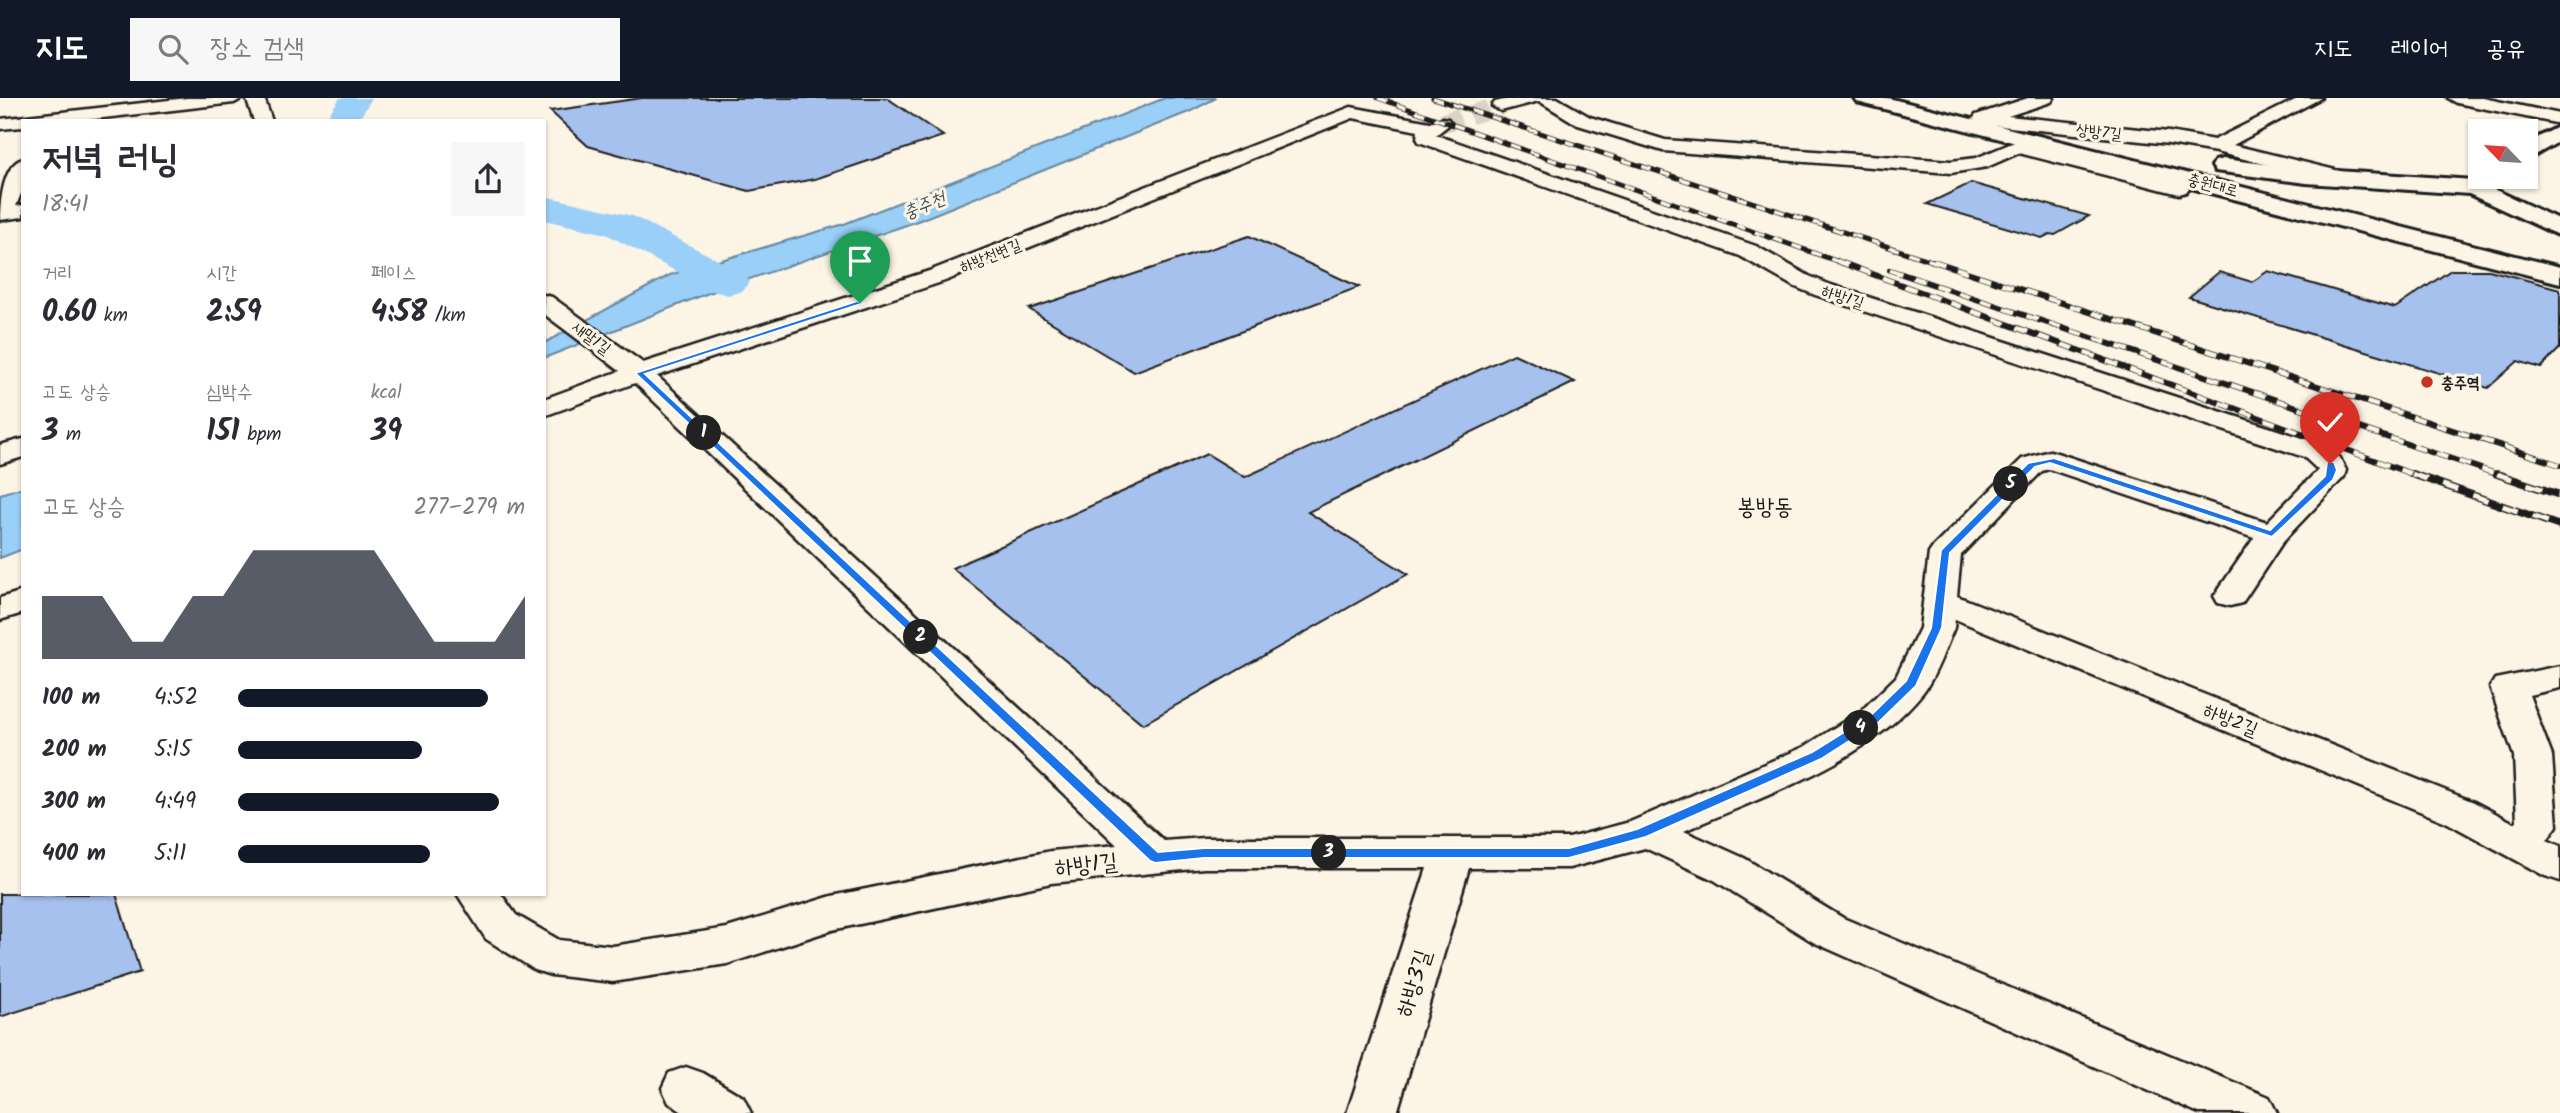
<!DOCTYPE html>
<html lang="ko">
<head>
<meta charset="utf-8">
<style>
  :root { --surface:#fff; --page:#f7f7f7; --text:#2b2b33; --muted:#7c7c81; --accent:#111827 }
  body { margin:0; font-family:Kalam,"Poor Story",sans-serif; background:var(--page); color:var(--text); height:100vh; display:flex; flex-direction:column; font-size:26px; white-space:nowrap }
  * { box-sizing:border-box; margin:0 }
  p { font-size:23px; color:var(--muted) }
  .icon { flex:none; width:38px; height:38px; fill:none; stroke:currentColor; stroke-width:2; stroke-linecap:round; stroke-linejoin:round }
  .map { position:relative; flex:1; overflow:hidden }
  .panel { position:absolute; left:21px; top:21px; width:525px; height:777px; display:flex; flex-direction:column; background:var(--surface); border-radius:0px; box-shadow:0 2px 5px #0004 }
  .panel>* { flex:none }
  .needle { width:46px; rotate:295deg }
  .tools { position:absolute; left:2468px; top:21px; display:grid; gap:14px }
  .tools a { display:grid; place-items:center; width:70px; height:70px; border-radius:0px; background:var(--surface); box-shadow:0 2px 5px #0004; font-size:35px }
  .pin { position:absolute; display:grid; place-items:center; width:60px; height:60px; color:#fff; margin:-72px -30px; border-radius:50% 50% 50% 0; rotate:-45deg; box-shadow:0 0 7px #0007 }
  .pin .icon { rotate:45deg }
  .km { position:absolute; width:35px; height:35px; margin:-18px; border-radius:50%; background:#222; color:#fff; font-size:19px; line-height:35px; text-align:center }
  .round { display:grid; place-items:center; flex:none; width:74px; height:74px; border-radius:0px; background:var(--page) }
  .overview { display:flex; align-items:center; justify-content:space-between; height:119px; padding:0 21px }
  h1 { font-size:38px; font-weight:700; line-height:52px }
  .stats { display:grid; grid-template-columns:repeat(3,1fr); gap:10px; height:119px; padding:7px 21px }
  .stats div { display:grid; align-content:center }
  .stats b { font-size:30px; font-weight:700 }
  .stats small { font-size:19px; font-weight:400 }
  .stats p { font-size:19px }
  .chart { height:196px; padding:14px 21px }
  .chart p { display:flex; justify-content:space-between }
  .chart svg { width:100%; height:126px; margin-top:7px; fill:var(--accent); opacity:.7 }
  ul { padding:0 21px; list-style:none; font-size:23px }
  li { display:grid; grid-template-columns:112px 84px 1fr; align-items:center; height:52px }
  li i { height:18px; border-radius:9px; background:var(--accent) }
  header { display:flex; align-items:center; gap:42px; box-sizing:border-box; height:98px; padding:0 35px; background:var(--accent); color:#fff }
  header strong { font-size:33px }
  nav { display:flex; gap:38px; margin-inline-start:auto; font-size:24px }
  .search { width:490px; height:63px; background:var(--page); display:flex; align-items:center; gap:18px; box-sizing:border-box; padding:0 24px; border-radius:0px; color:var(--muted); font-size:26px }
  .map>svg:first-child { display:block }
</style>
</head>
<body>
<header>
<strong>지도</strong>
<div class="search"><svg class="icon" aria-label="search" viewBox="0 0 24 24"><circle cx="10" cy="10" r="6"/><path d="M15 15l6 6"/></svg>장소 검색</div>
<nav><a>지도</a><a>레이어</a><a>공유</a></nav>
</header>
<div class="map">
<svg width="2560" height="1015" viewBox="0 0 2560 1015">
  <rect width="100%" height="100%" fill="#fcf5e5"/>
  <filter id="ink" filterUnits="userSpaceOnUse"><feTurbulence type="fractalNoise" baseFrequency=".0143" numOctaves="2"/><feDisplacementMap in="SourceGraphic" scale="14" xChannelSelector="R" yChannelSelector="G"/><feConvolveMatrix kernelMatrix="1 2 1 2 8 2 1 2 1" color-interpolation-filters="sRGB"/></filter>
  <g filter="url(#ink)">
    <!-- water -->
    <path fill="#9acff8" stroke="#6887a0" stroke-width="2" d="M1165,0h51l-25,13 -276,111 -209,72 -162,64v-15l126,-68 174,-51z
      M23,389v62l-23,9v-64z"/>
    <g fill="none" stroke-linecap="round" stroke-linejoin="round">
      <!-- river -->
      <path fill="#9acff8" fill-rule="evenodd" d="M340,0h32l-14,23h-34z
        M544,98l89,20 110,57 7,9 -7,9 -15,4 -15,-4 -107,-57 -62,-14z"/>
    </g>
    <!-- building -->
    <path fill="#a6c1ed" stroke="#1c1c1c" stroke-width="2" d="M642,0h245l56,38 -128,43 -66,12 -161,-45 -38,-35z
      M1971,85l118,33 -34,19 -5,-1 -8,4 -115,-34z
      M1249,138l110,51 -225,85 -105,-63z
      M2451,172h38l71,19v59l-19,20 -23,-7 -30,27 -299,-91 30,-25 33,10 16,-11 127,37z
      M1514,256l61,28 -267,130 100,62 -265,150 -191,-156 255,-114 38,23z
      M0,796h116l24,78 -140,45z"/>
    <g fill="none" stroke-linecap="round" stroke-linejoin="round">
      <!-- street-tunnel -->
      <path stroke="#dad4c7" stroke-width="19" stroke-dasharray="19 10" stroke-linecap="butt" d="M1442,25l59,-17"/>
      <defs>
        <path id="street" d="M187,0h56l-9,5 -157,18h-54v6l-23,2v-10z
          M246,0h18l8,23h-18z
          M1512,0h45l33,19 75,23 286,21 25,-3 41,-17 169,43 3,4 -3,4 -7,2 -160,-41 -32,14 -36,6 -288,-22 -85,-26 -39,-24 -38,10 -9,-5 3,-4z
          M2028,0h26l-3,4 -43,14 161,16 45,8 85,-42h22l-88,47 123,30 3,4 -3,4 -7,2 -133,-33 -47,-8 -187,-20 -9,-5 3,-4z
          M2448,0h35l77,16v10l-103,-21z
          M1351,9l79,15 12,-4 6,1 3,4 -15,12 320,111 53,30 22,9 493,160 16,13 6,12 -2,7 -60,63 -42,63 -12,3 -12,-3 -4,-7 40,-58 -205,-69 -7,2 -81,84 -4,41 517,206 40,21 3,-2 -3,-65 -24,-69 5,-8 65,-13v22l-31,7 23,61 5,70 -10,14 13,6v35l-15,-5 -99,-54 -491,-203 -1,9c-9,20 -17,46 -30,63 -58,73 -158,103 -240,140l60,27 99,60 426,179 8,16h-78l-386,-171 -99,-62 -69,-32 -76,20h-100l-72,245h-50l80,-245h-223l-153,15 -219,47 -105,34 -114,18 -62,-7 -16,-5 -49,-31 -29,-45h44l15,21 43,25 54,6 114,-18 105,-32 219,-45 66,-6 -482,-462 -91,33v-17l76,-28 -76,-57v-19l8,2 91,66 286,-92zM1353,20l65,13 -1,7 2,4 321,114 53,30 22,9 489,162 14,13 -51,52 -207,-68 -10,-3 -28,8 -88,87 -5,7 -9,75 -24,49 -34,33 -58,37 -174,75 -61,16h-365l-40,3 -507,-465 288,-95z
          M23,61v30l-7,17 7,-1v12l-23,3c0,-17 3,-56 23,-61z
          M23,341v18l-23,7v-19z
          M23,493v22l-23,7v-22z
          M686,969l17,6 40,24 8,16h-67l-15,-10 -7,-15 7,-15z"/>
        <path id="secondary" d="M1854,0h34l672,169v16l-703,-181z
          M2560,28v15l-35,20v-17z
          M2223,61l83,10 168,11 86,40v16l-91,-42 -163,-11 -91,-12 -3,-5 3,-5z"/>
      </defs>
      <!-- street casing -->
      <use href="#street" stroke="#1c1c1c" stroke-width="5"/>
      <!-- secondary casing -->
      <use href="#secondary" stroke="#1c1c1c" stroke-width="6"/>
      <!-- street -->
      <use href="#street" fill="#fcf5e5" fill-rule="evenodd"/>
      <!-- secondary -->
      <use href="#secondary" fill="#fcf5e5" fill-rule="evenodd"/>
      <defs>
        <path id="rail-far2" d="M1378,0l464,165
          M1433,0l505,165"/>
        <path id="rail-far1" d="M1837,163l580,215
          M1933,163l627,204
          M1890,172l612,206"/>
        <path id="rail" d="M2412,376l148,52
          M2497,376l63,21"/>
      </defs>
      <!-- rail-far2 casing -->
      <use href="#rail-far2" stroke="#1c1c1c" stroke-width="5"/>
      <!-- rail-far1 casing -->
      <use href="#rail-far1" stroke="#1c1c1c" stroke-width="6"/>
      <!-- rail casing -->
      <use href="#rail" stroke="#1c1c1c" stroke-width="8"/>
      <!-- rail-far2 -->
      <use href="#rail-far2" stroke="#fcf5e5" stroke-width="3.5" stroke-dasharray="10" stroke-linecap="butt"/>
      <!-- rail-far1 -->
      <use href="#rail-far1" stroke="#fcf5e5" stroke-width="4.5" stroke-dasharray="12" stroke-linecap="butt"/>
      <!-- rail -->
      <use href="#rail" stroke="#fcf5e5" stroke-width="5" stroke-dasharray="16" stroke-linecap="butt"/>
    </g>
  </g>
  <!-- route -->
  <path fill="#1a73e8" stroke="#fff" stroke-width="2" d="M857,203l7,2 -219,71 513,478 46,-4h365l68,-19 175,-77 58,-36 36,-35 25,-53 10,-78 87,-87 26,-5 216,72 55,-54 2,-14h7l3,8 -4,10 -61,57 -222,-74 -15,4 -85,86 -8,75 -26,58 -37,36 -58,37 -175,78 -77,21h-365l-49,5 -5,-2 -515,-488z"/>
  <!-- markers -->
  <circle fill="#c8321e" stroke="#fcf5e5" stroke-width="2.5" cx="2427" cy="284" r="7"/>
  <g text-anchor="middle" stroke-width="6" stroke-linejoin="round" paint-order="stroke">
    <!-- far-street labels -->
    <g font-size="16" fill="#1c1c1c" stroke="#fcf5e5">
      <text transform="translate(2099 33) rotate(6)" y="6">상방7길</text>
      <text transform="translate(2213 86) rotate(15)" y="6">충원대로</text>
      <text transform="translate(990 157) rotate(-22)" y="6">하방천변길</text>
      <text transform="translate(1843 198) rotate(18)" y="6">하방1길</text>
      <text transform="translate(592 239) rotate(37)" y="6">새말1길</text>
    </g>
    <!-- far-poi labels -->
    <g font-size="16" font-weight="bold" fill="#1c1c1c" stroke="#fcf5e5" text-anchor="start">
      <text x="2441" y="290">충주역</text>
    </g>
    <!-- far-water labels -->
    <g font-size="18" font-style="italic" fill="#42525e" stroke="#fcf5e5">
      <text transform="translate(924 107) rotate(-22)" y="6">충주천</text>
    </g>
    <!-- street labels -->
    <g font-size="19" fill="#1c1c1c" stroke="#fcf5e5">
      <text transform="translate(2231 621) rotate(22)" y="7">하방2길</text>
    </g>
    <!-- quarter labels -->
    <g font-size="23" fill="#1c1c1c" stroke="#fcf5e5">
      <text x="1765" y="416">봉방동</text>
    </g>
    <!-- near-street labels -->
    <g font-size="23" fill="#1c1c1c" stroke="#fcf5e5">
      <text transform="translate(1086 766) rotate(-6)" y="8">하방1길</text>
      <text transform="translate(1413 885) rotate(-73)" y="8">하방3길</text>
    </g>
  </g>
</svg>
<div class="tools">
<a><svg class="needle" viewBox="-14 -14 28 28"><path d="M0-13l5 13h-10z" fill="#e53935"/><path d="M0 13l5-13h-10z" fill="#7c7c81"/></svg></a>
</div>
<div class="pin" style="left:860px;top:205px;background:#1e9e55"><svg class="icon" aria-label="arrive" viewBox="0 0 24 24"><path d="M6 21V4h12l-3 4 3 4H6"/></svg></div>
<div class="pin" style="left:2330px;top:366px;background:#d93025"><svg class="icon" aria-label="check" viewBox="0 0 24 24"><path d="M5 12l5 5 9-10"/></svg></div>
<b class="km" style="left:704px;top:335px">1</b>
<b class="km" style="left:921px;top:539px">2</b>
<b class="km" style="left:1329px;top:755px">3</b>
<b class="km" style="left:1861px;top:630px">4</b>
<b class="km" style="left:2011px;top:386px">5</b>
<section class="panel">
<div class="overview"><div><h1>저녁 러닝</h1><p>18:41</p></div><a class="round"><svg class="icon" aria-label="share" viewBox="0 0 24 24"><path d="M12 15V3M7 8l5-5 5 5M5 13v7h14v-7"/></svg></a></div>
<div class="stats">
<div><p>거리</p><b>0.60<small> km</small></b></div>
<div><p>시간</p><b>2:59</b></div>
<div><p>페이스</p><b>4:58<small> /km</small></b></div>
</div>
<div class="stats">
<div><p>고도 상승</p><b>3<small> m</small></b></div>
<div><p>심박수</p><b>151<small> bpm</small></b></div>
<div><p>kcal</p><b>39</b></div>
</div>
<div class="chart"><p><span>고도 상승</span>277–279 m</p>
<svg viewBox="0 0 160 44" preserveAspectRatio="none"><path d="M0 44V22L10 22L20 22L30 38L40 38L50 22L60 22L70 6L80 6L90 6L100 6L110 6L120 22L130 38L140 38L150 38L160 22V44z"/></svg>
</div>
<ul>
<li><b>100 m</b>4:52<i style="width:87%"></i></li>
<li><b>200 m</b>5:15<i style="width:64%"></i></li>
<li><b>300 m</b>4:49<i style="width:91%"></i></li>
<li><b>400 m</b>5:11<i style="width:67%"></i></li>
</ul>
</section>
</div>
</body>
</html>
